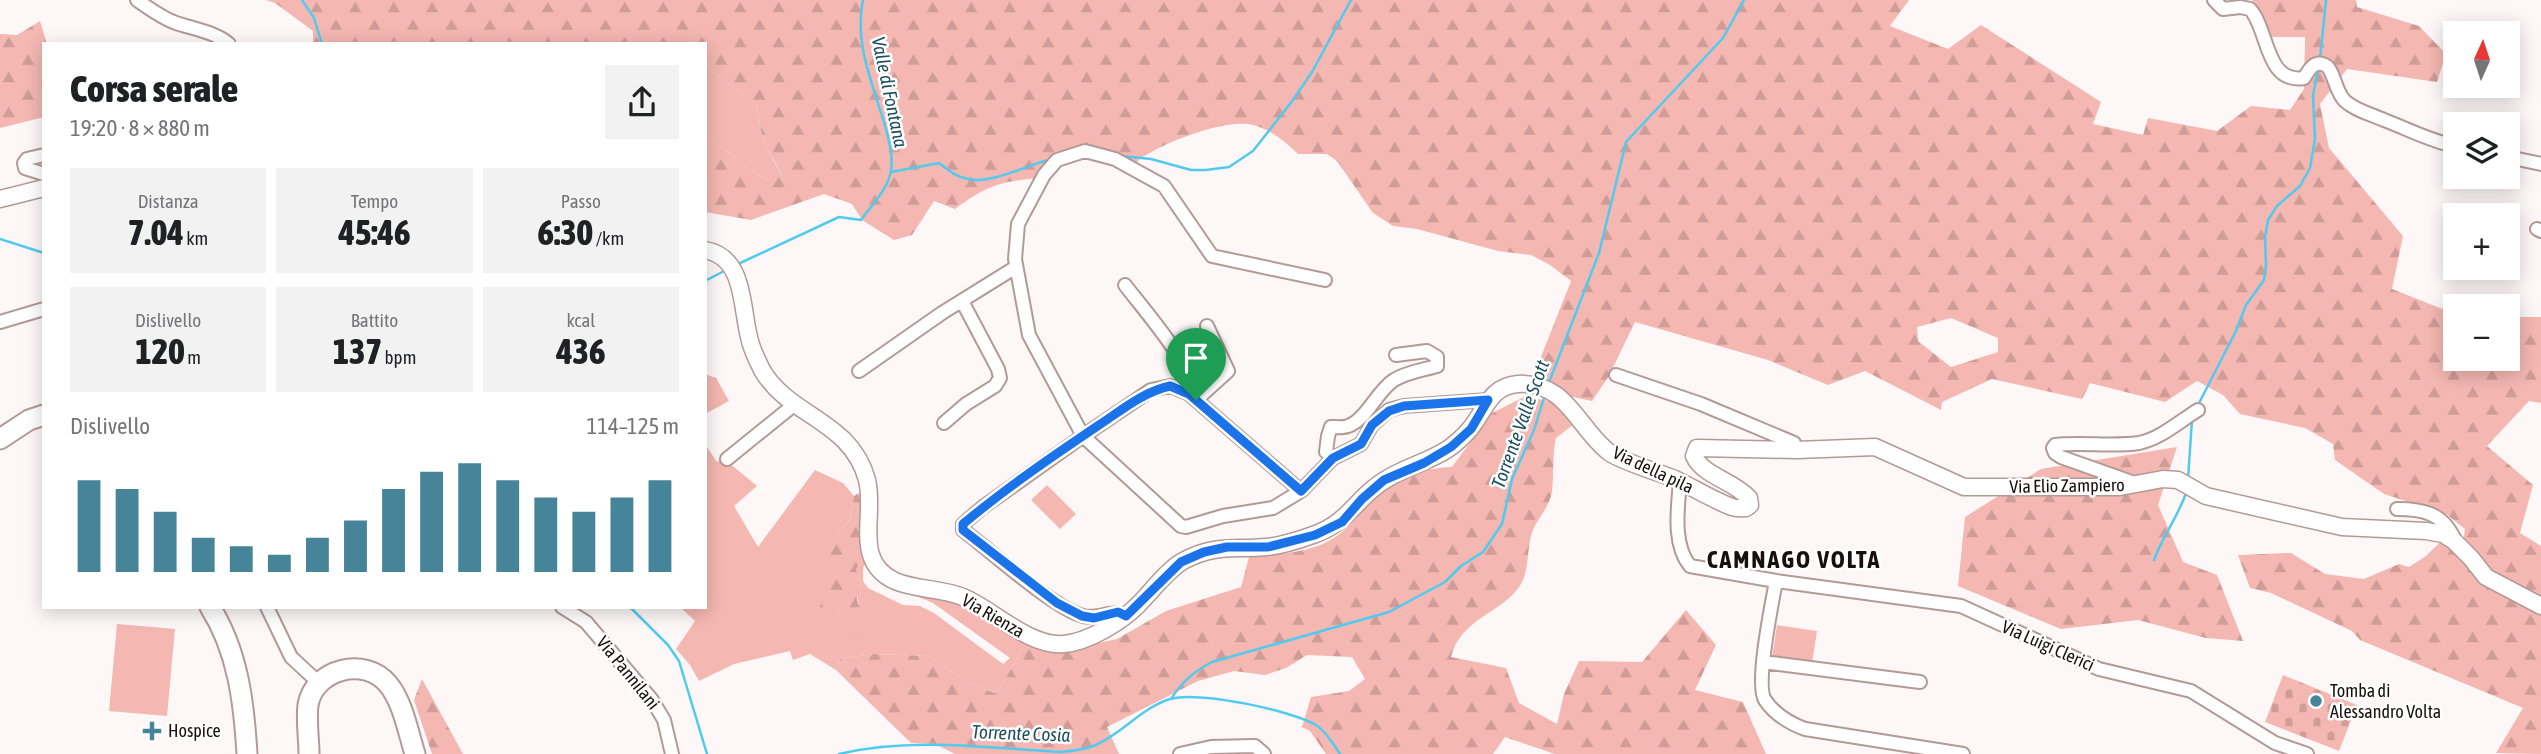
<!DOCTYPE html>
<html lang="it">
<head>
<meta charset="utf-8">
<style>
  :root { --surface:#fff; --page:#f2f2f2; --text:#202124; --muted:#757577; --accent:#458499 }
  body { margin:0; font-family:"Asap Condensed",sans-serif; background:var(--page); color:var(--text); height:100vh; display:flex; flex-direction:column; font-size:26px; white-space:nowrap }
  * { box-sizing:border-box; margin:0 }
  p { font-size:23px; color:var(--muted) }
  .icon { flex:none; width:38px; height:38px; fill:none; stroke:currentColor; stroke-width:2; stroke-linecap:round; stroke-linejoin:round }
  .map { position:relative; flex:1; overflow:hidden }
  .details { position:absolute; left:42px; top:42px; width:665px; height:567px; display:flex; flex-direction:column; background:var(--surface); border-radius:0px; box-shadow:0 4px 18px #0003 }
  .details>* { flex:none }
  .needle { width:46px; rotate:3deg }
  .tools { position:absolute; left:2443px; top:21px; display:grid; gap:14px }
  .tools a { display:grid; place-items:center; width:77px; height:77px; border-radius:0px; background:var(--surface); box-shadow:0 4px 18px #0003; font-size:35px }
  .pin { position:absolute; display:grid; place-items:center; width:60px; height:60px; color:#fff; margin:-72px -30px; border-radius:50% 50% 50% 0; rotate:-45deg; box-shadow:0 0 7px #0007 }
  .pin .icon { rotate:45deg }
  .round { display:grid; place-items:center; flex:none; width:74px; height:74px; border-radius:0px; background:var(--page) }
  .head { display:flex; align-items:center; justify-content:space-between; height:119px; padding:0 28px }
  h1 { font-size:38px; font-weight:800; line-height:52px }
  .stats { display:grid; grid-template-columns:repeat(3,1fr); gap:10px; height:119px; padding:7px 28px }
  .stats div { display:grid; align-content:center; border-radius:0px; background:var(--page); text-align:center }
  .stats b { font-size:35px; font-weight:800 }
  .stats small { font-size:19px; font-weight:400 }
  .stats p { font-size:19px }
  .chart { height:196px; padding:14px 28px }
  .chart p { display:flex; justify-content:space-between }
  .chart svg { width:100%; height:126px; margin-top:7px; stroke:var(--accent); stroke-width:6 }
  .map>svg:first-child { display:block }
</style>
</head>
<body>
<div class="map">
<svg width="2541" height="754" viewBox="0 0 2541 754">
  <defs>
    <pattern id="forest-firs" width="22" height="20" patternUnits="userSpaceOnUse" patternTransform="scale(1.75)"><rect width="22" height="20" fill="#f4b7b1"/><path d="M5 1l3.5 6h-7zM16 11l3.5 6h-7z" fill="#d09c97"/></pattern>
    <pattern id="cemetery-stones" width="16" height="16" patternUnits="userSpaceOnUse" patternTransform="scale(1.75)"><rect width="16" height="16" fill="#f4b7b1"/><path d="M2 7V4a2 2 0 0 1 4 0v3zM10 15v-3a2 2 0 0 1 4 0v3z" fill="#d09c97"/></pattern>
  </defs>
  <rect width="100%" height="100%" fill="#fdf8f7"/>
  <!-- green -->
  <path fill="#f4b7b1" d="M705,61l8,12 43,30 7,38 19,35 -17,4 -60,-45z
    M705,444l12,18 6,-4 34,28 -23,20 24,41 57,-77 28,13 11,13 -4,24 -13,13 1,76 7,3 14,-5 -2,-14 5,-7 -6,-17 7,-10 3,3 -3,6v13l5,7 35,17 17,1 14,7 69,51 7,-6 -77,-55 -38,-16 47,9 44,19 40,27 -26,46 -6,5 -26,-10 -39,-27 -56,-2 -33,5 -4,11 -26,-16 -17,6 -3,-9 -56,13 -35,17 -9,-16 -14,-16 19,-28 -14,-13 24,-1z
    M1047,485l29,29 -16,15 -29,-29z
    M117,624l58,5 -8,87 -58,-5z
    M1777,625l40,6 -5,32 -40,-5z"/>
  <!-- forest -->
  <path fill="url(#forest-firs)" fill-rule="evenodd" d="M266,0h1643l-19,26 58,23 33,-24 120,77 -8,22 50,11 5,-17 69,13 34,-25 39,4 14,-21 1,-52h-35l-18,-37h104l1,7 62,19 27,28 -9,28 -90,-13 -27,35 9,44 74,88 -11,53 63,25v45h53v-42h33v86l-12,-2 -42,45 46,39 -13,48 21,13v57l-49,-29 -29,-31 2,-14 -19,-15 -62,-20 -49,-34 -2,-16 -28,-16 -65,-14 -17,-19 -26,-14 -32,21 -75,-19 -8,16 -90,-20 -50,23 -1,8 -76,-39 -37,14 -60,-25 -133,-38 -26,54 -17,25 -33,-7 -26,-17 38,-96 -21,-16 -19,-10 -33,-4 -81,-22 -24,-3 -20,-13 -36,-52 -10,-7h-29c-14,-13 -26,-24 -45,-29 -28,-7 -90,18 -113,34 -4,3 -6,8 -9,13l-47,-18 -29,11 -11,13c-39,2 -57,7 -89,31l-21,-8 -22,34 -18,5 -32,-20 -10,-16 -28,-10 -73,26 -46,-8v-77l60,45 17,-5 -19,-34 -7,-38 -43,-30 -8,-12v-17h-392v-13l-38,-28zM1951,318l47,20v14l-47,15 -33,-26 -1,-14z
    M40,21l7,23h-3v73l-44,11v-94l17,1z
    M705,374l11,4 13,23 -24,13z
    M1524,397l26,4 24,23 -18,14c-4,18 -2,36 -4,54 -3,17 -17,28 -21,44 -4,15 -2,34 -10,48 -17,29 -60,33 -70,73l55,11 13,35 38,21 7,-30 15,-33 63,1 44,-52 30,35 -21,45 48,12 23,52h-211l-50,-17 -12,17h-167l-16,-23 -8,-4 9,-30 38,-6 16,-12 -13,-22 -45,-2 -21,13 -21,7 -31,-4 -36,10 -91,46 12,27h-164l-20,-10 -24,-1 -75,-73 4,-11 33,-5 56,2 39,27 26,10 6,-5 26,-46 14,7 27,1 50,-11 49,-28 75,-24 8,-30c32,-4 71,-3 96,-28 10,-9 17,-23 28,-33 20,-19 51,-28 79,-29l40,-54z
    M2177,447l-19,58 25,57 34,13 26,66 -37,-3 -68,-18 -77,9 -103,-43 7,-69 76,-48z
    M859,493l3,5 -2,38 3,23 -7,10 6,17c-10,13 -3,22 7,32l-2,15 -7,2 -6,-3 -9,-19 -6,-4 -11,6 -8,-6 5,-37 12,-39 13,-13 4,-24z
    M2441,541l19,13 15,23 66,36v141l-45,-1 27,-45 -163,-68 -8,-9 -81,-38 -21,-5 -12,-33 53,-2 34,21 39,5 35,-15 10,3 17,-11z
    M422,679l41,75h-31l-18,-54z"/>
  <!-- cemetery -->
  <path fill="url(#cemetery-stones)" d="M2283,675l74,30 -18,46 -74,-29z"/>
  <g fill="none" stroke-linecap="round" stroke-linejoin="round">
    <!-- stream -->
    <path stroke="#50cbef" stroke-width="2.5" d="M302,0l12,18 8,26
      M2320,59l6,-59
      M1121,156l30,3 40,11h15l23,-3 24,-16 40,-51 19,-28 39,-72
      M891,172l48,-9c9,7 17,14 29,16 22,6 61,-15 84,-20
      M0,239l44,14
      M738,264l101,-47 22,3c10,-14 25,-29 29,-45 5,-17 -2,-37 -6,-53 -12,-39 -30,-81 -21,-122
      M705,281l21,-11
      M1548,385l51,-132 27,-111 97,-104 21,-38
      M2197,407l39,-76 10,-26 18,-25 2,-14 -1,-29 3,-17 9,-14 23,-20 10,-18 5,-29 -2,-44 5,-25
      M2188,479l4,-59
      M2154,560c9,-25 24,-43 32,-67
      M630,607l38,38 11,16 28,93
      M1171,699c11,-17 22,-27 41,-37l177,-50 56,-30 16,-16 22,-14 19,-28 10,-45 22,-49 11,-35
      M839,754c73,-17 148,-6 222,-2 11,-1 22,-2 32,-6 28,-11 48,-38 77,-47 29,-8 120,11 146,26 10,6 17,19 24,29"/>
    <defs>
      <path id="street" d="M137,0c13,9 25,18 39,23 18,6 39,9 53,21
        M2214,0l9,9 17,-2 10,2c19,21 15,75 54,69 5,-8 10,-18 21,-13 9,4 10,27 20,36 11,10 26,13 39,19 24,9 46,21 71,26
        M44,155l-17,4 -3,4 1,5 19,6
        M2508,157l33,7
        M2537,229l4,2
        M1125,285c19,25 73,86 71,115
        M0,322l44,-13
        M1396,355l31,-4 10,6v9c-14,4 -30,6 -43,14 -17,11 -28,40 -46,46 -4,2 -12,1 -17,1l-3,9 -2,16 7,6 28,-14 11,-19 17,-15 15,-4 84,-6
        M859,371l83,-58 74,-46
        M1616,375l85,29 93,39 3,7
        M1196,400l32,-29 -21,-45
        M944,423l22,-19 29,-18 5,-8 -2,-9 -36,-68
        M727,459l68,-55
        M1680,481c-2,26 -8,63 10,85l86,15 185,25 138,63 92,22 84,52 32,11
        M2137,484l-76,-27 -6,-4 -2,-5 2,-3c28,-3 57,2 84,-2 21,-4 41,-22 59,-33
        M1301,491l-28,17 -50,8 -37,11 -5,-1 -98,-90 -54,-101 -14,-76 3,-35 26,-49 13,-15 28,-9 30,8 49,27 48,70 113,24
        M2397,509c26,0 45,4 57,29
        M1776,581c-4,22 -21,104 -11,119 10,15 24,23 40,29l158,25
        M267,607l24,50 28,26
        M562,607l24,15 66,78 12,20 8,34
        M1126,616c-15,-7 -28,4 -43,0 -30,-8 -92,-65 -120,-86v-6l20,-17 100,-71 68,-46 19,-4 19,8 112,97 32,-33
        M1763,662l157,20
        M1180,754l31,-7 44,-1 9,8"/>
      <path id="secondary" d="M0,199l44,-11
        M705,250c40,7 36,56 44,87 2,11 8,23 13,33 27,47 89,50 105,110 9,35 -15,81 28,101 21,9 46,7 68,16 31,13 66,50 101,47 24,-2 57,-22 74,-39 14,-14 28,-34 45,-44 31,-17 50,-11 83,-14 15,-1 33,-7 47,-12 36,-12 43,-38 72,-55 20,-13 43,-18 63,-31 7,-5 15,-12 21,-19 16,-18 20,-44 49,-46 49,-3 60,45 92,69 11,8 50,20 65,26 19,9 38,21 57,28 6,2 8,1 14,1l4,-3 -1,-7c-15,-17 -46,-22 -55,-42l3,-8 100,2 78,-3 89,40h156l43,-8 15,1 28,16 136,31 84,4 17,3 11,7 17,17 15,19 55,29"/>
      <path id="primary" d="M0,439l29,-19 15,-5
        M210,607c28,44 34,96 37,147
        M309,754c0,-15 -3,-33 -1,-49 6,-36 57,-49 80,-21 15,18 20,48 27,70"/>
    </defs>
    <!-- street casing -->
    <use href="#street" stroke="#b29a97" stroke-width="16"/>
    <!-- secondary casing -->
    <use href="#secondary" stroke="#b29a97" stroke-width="19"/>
    <!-- primary casing -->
    <use href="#primary" stroke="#b29a97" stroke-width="23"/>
    <!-- street -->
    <use href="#street" stroke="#fff" stroke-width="12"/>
    <!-- secondary -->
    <use href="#secondary" stroke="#fff" stroke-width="16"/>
    <!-- primary -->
    <use href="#primary" stroke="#fff" stroke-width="19"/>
  </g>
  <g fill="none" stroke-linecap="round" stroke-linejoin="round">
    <defs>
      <path id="route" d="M1170,386l19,8 112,97 32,-33 28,-14 11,-19 17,-14 15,-5 84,-6 -17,29 -20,18 -27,16 -40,17 -22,19 -20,23 -27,13 -47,12h-41l-23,5 -23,10 -55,54 -8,-4 -24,6 -12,-2 -25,-13 -94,-73v-6c43,-36 90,-68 136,-99 23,-15 44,-33 71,-39z"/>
    </defs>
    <!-- route casing -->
    <use href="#route" stroke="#fff" stroke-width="14"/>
    <!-- route -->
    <use href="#route" stroke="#1a73e8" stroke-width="9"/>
  </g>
  <!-- markers -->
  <g fill="#458499" stroke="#fff" stroke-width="2.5">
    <circle cx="2316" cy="701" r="7"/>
    <path d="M148.5 720.5h7v7h7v7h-7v7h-7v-7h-7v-7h7z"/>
  </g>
  <g text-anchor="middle" stroke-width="5" stroke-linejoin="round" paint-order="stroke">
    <!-- street labels -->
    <g font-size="18" fill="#18100f" stroke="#fff">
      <text transform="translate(1653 470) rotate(25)" y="6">Via della pila</text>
      <text transform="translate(2067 486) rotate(-1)" y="6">Via Elio Zampiero</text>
      <text transform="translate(993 616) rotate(30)" y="6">Via Rienza</text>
      <text transform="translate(2048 646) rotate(24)" y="6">Via Luigi Clerici</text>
      <text transform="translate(628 673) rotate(51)" y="6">Via Pannilani</text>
    </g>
    <!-- poi labels -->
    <g font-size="18" fill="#18100f" stroke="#fff" text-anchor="start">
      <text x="2330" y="697">Tomba di<tspan x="2330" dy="21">Alessandro Volta</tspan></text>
      <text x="168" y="737">Hospice</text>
    </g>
    <!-- water labels -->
    <g font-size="19" font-style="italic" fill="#1d505f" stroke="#fff">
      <text transform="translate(890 92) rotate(78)" y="7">Valle di Fontana</text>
      <text transform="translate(1520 424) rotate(-70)" y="7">Torrente Valle Scott</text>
      <text transform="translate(1021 733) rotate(2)" y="7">Torrente Cosia</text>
    </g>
    <!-- district labels -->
    <g font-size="24" font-weight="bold" letter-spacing="2" fill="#18100f" stroke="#fff">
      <text x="1794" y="568">CAMNAGO VOLTA</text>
    </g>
  </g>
</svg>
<div class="tools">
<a><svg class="needle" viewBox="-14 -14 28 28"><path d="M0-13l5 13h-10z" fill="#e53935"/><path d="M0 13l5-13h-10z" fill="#757577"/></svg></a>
<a><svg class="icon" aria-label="layers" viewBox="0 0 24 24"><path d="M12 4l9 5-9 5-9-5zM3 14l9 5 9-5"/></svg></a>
<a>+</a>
<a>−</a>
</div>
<div class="pin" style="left:1196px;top:400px;background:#1e9e55"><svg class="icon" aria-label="arrive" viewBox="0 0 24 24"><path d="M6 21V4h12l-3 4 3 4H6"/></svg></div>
<section class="details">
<div class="head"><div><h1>Corsa serale</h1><p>19:20 · 8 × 880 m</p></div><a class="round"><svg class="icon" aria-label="share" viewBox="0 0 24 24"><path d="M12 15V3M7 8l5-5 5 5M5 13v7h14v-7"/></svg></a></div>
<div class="stats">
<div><p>Distanza</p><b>7.04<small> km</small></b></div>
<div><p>Tempo</p><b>45:46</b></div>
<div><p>Passo</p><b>6:30<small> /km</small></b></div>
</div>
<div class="stats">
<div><p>Dislivello</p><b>120<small> m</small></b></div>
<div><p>Battito</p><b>137<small> bpm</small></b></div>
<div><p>kcal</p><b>436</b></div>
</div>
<div class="chart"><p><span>Dislivello</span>114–125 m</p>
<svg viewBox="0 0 160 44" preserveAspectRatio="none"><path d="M5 44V12M15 44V15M25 44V23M35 44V32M45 44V35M55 44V38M65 44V32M75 44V26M85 44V15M95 44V9M105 44V6M115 44V12M125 44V18M135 44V23M145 44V18M155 44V12"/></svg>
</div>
</section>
</div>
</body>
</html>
